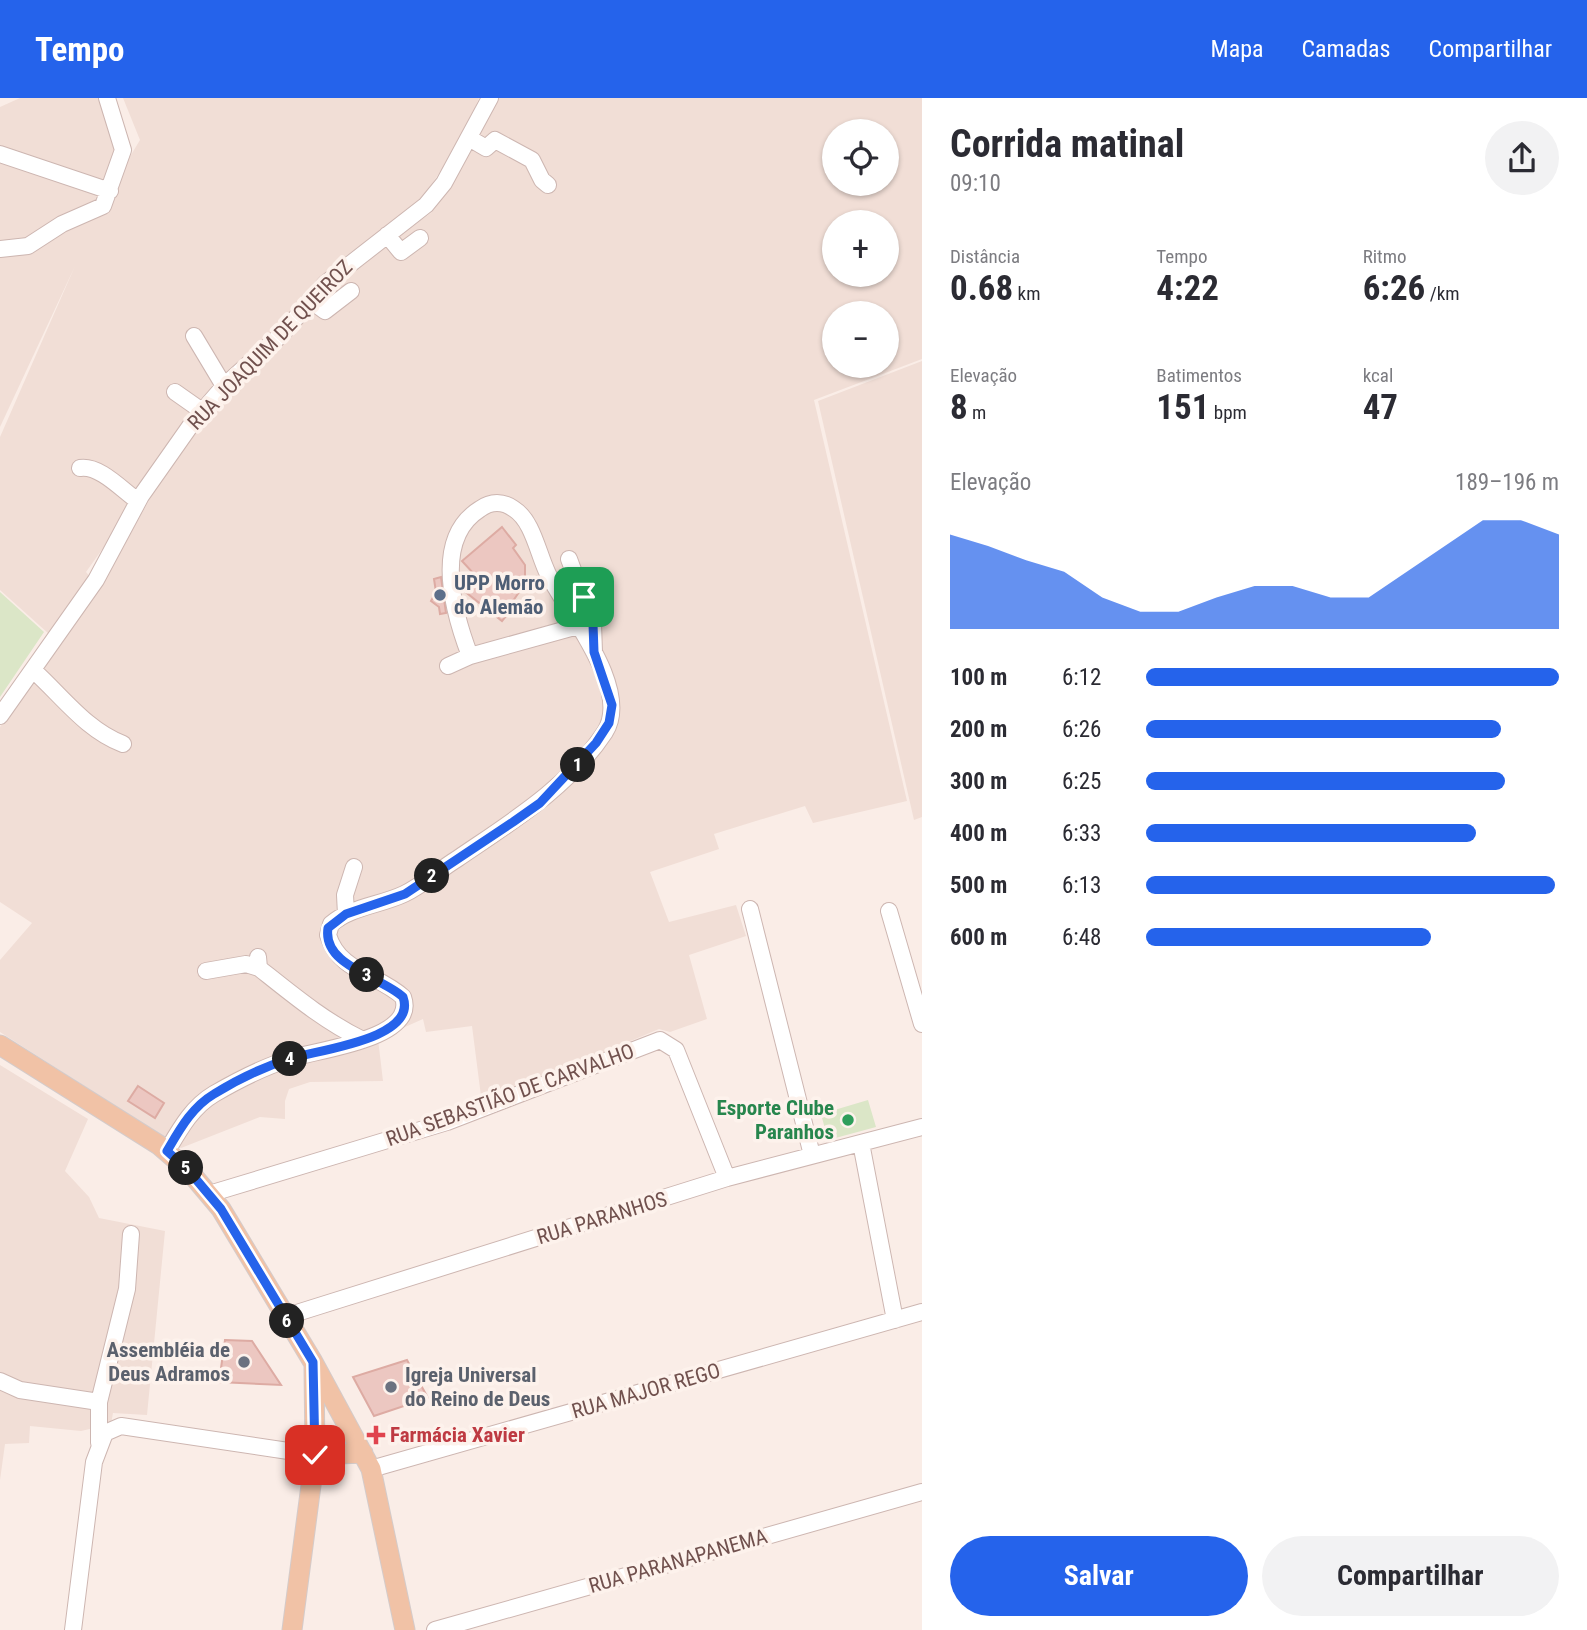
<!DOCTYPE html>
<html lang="pt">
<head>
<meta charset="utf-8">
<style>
  :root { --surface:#fff; --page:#f2f2f3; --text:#2b2b33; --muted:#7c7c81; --accent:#2563eb }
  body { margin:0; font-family:"Roboto Condensed",sans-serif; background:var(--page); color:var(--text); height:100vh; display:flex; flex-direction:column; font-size:26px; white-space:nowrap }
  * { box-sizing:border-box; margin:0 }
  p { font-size:23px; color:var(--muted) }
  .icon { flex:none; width:38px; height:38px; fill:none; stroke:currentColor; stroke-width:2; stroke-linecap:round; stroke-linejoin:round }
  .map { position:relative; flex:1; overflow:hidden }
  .panel { display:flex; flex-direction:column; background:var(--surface); width:665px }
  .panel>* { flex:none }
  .buttons { position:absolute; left:822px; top:21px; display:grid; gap:14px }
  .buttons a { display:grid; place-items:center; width:77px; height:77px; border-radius:50%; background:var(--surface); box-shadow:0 2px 5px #0004; font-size:35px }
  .pin { position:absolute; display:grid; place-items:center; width:60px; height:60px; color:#fff; margin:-30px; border-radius:14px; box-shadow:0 4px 10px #0006 }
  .km { position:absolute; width:35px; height:35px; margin:-18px; border-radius:50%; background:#222; color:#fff; font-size:19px; line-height:35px; text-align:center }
  .round { display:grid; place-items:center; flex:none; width:74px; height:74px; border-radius:37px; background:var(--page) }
  .head { display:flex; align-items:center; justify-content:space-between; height:119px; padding:0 28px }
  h1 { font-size:38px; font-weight:700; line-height:52px }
  .metrics { display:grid; grid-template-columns:repeat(3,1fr); gap:10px; height:119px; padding:7px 28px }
  .metrics div { display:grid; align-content:center }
  .metrics b { font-size:35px; font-weight:700 }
  .metrics small { font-size:19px; font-weight:400 }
  .metrics p { font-size:19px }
  .chart { height:196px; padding:14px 28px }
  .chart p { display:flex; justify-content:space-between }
  .chart svg { width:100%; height:126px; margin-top:7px; fill:var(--accent); opacity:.7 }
  .cta { display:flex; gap:14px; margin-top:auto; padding:14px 28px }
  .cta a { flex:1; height:80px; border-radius:42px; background:var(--accent); color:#fff; font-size:28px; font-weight:700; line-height:80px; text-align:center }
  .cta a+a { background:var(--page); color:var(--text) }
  ul { padding:0 28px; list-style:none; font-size:23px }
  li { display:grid; grid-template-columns:112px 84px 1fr; align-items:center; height:52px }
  li i { height:18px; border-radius:9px; background:var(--accent) }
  header { display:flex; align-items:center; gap:42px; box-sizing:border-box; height:98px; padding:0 35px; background:var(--accent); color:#fff }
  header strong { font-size:33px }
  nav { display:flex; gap:38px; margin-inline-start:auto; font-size:24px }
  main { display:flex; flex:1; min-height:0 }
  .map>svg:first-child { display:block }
</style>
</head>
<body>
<header>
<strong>Tempo</strong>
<nav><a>Mapa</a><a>Camadas</a><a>Compartilhar</a></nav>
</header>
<main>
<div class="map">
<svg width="922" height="1532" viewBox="0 0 922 1532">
  <rect width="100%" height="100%" fill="#faede7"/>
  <!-- residential -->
  <path fill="#f1ded6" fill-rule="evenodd" d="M20,0h79l19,46 -13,54 35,-58 -17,-42h356l-18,43 -34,50 -18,19 -73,53 -120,127 -130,182 5,6 -42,56 -49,-44v-153l75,-171 -75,161v-320z
    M498,0h424v261l-108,41 93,401 -94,22 -8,-17 -91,28 5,15 -69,23 19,50 67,-17 10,31 -57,19 18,64 -37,13 -11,-3 -177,75 -10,-78 -46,6 -3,-13 -45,20 5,42 -73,1 -21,7 -4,12v18l-25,-2 -79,31 -181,-116v-72l32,-37 -32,-21v-175l125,-184 55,-97 145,-152 32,-29 74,-52 20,-29zM835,33h52v53h-52zM835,124h52v53h-52zM835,215h52v53h-52z
    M922,263v456l-8,3 -96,-419z
    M0,967l88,54 -23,52 24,26 10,21 66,13 -18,184 -34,-2 -2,11 -30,7 -51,-5 -1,17 -24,1 -5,36z"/>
  <!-- green -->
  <path fill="#dbe6c7" d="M0,494l44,40 -44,65z
    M868,1002l8,27 -48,13 -7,-26z"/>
  <!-- building -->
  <path fill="#ecc7c1" stroke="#ddaba3" stroke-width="2" d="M502,429l14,18 -3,3 12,17v11l-1,9 -11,16 3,3 -14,17 -39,-31 12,-15 -13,-14z
    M441,479l5,36 -6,1 -1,-7 -8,-6 5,-9 -2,-13z
    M138,988l26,17 -9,15 -27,-17z
    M225,1242l27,1 29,44 -62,-3z
    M407,1262l21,38 -54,18 -21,-39z"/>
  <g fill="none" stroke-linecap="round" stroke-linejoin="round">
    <defs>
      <path id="minor" d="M469,40l17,10 9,-8 37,20 10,20 6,5
        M0,56l110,37
        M387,137l14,17 19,-14
        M0,151l28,-3 34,-22 41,-18 20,-56 -16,-52
        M310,202l15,11 26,-20
        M194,238l30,50
        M175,294l27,19
        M80,370c20,-3 42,22 58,33
        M569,461l24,65 1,28
        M448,568l22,-10 108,-30
        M33,572c29,26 53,60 90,74
        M0,618l96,-136 45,-84 52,-74 31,-36 58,-52 44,-51 100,-78 18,-22 46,-85
        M750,811l62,246
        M889,813l33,113
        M346,816l-1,-19 9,-28
        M258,859l1,11c34,27 65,53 104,72
        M206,873l40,-7 13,4
        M861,1045l34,177
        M167,1053c13,-22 25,-44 47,-57 24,-14 52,-28 78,-36 25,-8 126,-19 111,-61 -25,-23 -64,-25 -75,-62l3,-11c19,-17 50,-19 73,-30 19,-9 35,-24 53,-35 54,-37 111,-71 148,-127 27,-43 -38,-120 -57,-158 -10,-20 -15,-53 -34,-65 -11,-8 -23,-8 -34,0 -48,30 -26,105 -10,147
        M209,1096l238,-72 213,-82 16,10 51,128
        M284,1219l443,-139 195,-51
        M0,1283l20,9 79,12
        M99,1345v-41l28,-113 4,-55
        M371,1371l551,-157
        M73,1532l21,-168 11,-29 16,-7 194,29
        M435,1532l487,-138"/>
      <path id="major" d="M0,947l159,100 30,26 32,38 92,153 58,107 34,161
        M315,1357l48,-2
        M292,1532l23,-175 -1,-88"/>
    </defs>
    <!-- minor casing -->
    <use href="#minor" stroke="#cdb6b1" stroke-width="18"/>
    <!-- major casing -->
    <use href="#major" stroke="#d4cbca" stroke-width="21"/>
    <!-- minor -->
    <use href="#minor" stroke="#fff" stroke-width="16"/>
    <!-- major -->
    <use href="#major" stroke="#f1c2a6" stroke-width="19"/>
  </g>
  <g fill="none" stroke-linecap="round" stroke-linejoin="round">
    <defs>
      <path id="route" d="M315,1357l-2,-93 -92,-153 -32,-38 -22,-20c13,-22 25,-44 47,-57 24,-15 52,-28 78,-36 25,-8 126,-19 111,-61 -21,-20 -81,-31 -75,-69l18,-14 59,-20 108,-72 27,-19 56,-60 13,-20 3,-18 -18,-53 -1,-28 -9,-27"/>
    </defs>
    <!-- route casing -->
    <use href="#route" stroke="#fff" stroke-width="14"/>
    <!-- route -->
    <use href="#route" stroke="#2563eb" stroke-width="9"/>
  </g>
  <!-- markers -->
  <circle fill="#5c6f8a" stroke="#fdf2ec" stroke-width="2.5" cx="440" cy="497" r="7"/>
  <circle fill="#2e9e5b" stroke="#fdf2ec" stroke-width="2.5" cx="848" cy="1022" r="7"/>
  <g fill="#6b7280" stroke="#fdf2ec" stroke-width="2.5">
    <circle cx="244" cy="1264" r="7"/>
    <circle cx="391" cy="1289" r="7"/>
  </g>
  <path fill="#e0444e" stroke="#fdf2ec" stroke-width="2.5" d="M372.5 1326.5h7v7h7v7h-7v7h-7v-7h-7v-7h7z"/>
  <g text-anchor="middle" stroke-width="7" stroke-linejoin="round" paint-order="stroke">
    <!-- street labels -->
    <g font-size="21" fill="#71514e" stroke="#fdf2ec">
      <text transform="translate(270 247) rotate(-46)" y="7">RUA JOAQUIM DE QUEIROZ</text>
      <text transform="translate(510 997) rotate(-20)" y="7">RUA SEBASTIÃO DE CARVALHO</text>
      <text transform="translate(602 1120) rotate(-17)" y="7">RUA PARANHOS</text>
      <text transform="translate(646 1293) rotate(-16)" y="7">RUA MAJOR REGO</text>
      <text transform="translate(678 1463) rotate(-16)" y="7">RUA PARANAPANEMA</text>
    </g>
    <!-- service labels -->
    <g font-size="21" font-weight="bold" fill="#4e5e75" stroke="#fdf2ec" text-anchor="start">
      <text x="454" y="492">UPP Morro<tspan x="454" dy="24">do Alemão</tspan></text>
    </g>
    <!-- leisure labels -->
    <g font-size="21" font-weight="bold" fill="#27864d" stroke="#fdf2ec" text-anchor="end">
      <text x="834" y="1017">Esporte Clube<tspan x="834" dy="24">Paranhos</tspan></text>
    </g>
    <!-- worship labels -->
    <g font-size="21" font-weight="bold" fill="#5b616d" stroke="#fdf2ec" text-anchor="end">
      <text x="230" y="1259">Assembléia de<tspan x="230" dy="24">Deus Adramos</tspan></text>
      <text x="405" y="1284" text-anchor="start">Igreja Universal<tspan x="405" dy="24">do Reino de Deus</tspan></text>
    </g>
    <!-- health labels -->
    <g font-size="21" font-weight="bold" fill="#be3a42" stroke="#fdf2ec" text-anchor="start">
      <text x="390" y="1344">Farmácia Xavier</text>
    </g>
  </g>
</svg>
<div class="buttons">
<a><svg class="icon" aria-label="locate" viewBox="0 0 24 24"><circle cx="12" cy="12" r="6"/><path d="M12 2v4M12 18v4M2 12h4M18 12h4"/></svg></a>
<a>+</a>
<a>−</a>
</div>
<div class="pin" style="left:584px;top:499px;background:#1e9e55"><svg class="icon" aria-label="arrive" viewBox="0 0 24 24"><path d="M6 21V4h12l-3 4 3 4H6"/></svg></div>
<div class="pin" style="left:315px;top:1357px;background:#d93025"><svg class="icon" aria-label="check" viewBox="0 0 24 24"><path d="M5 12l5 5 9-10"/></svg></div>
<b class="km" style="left:578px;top:667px">1</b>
<b class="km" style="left:432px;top:778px">2</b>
<b class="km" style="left:367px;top:877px">3</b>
<b class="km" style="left:290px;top:961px">4</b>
<b class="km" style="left:186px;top:1070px">5</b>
<b class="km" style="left:287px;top:1223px">6</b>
</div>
<section class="panel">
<div class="head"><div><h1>Corrida matinal</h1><p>09:10</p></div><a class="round"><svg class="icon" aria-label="share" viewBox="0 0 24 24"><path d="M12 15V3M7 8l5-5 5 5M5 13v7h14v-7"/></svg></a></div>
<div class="metrics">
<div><p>Distância</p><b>0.68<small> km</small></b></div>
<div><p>Tempo</p><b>4:22</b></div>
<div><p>Ritmo</p><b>6:26<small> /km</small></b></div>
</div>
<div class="metrics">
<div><p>Elevação</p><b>8<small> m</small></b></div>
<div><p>Batimentos</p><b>151<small> bpm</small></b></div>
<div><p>kcal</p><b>47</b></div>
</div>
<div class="chart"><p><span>Elevação</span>189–196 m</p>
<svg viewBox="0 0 160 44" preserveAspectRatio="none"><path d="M0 44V11L10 15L20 20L30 24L40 33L50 38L60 38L70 33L80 29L90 29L100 33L110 33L120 24L130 15L140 6L150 6L160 11V44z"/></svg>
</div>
<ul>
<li><b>100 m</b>6:12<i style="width:100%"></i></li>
<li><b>200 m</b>6:26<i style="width:86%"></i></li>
<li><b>300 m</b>6:25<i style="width:87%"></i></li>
<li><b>400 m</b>6:33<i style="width:80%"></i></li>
<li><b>500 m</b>6:13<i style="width:99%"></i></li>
<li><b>600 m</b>6:48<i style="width:69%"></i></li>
</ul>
<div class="cta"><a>Salvar</a><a>Compartilhar</a></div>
</section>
</main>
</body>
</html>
